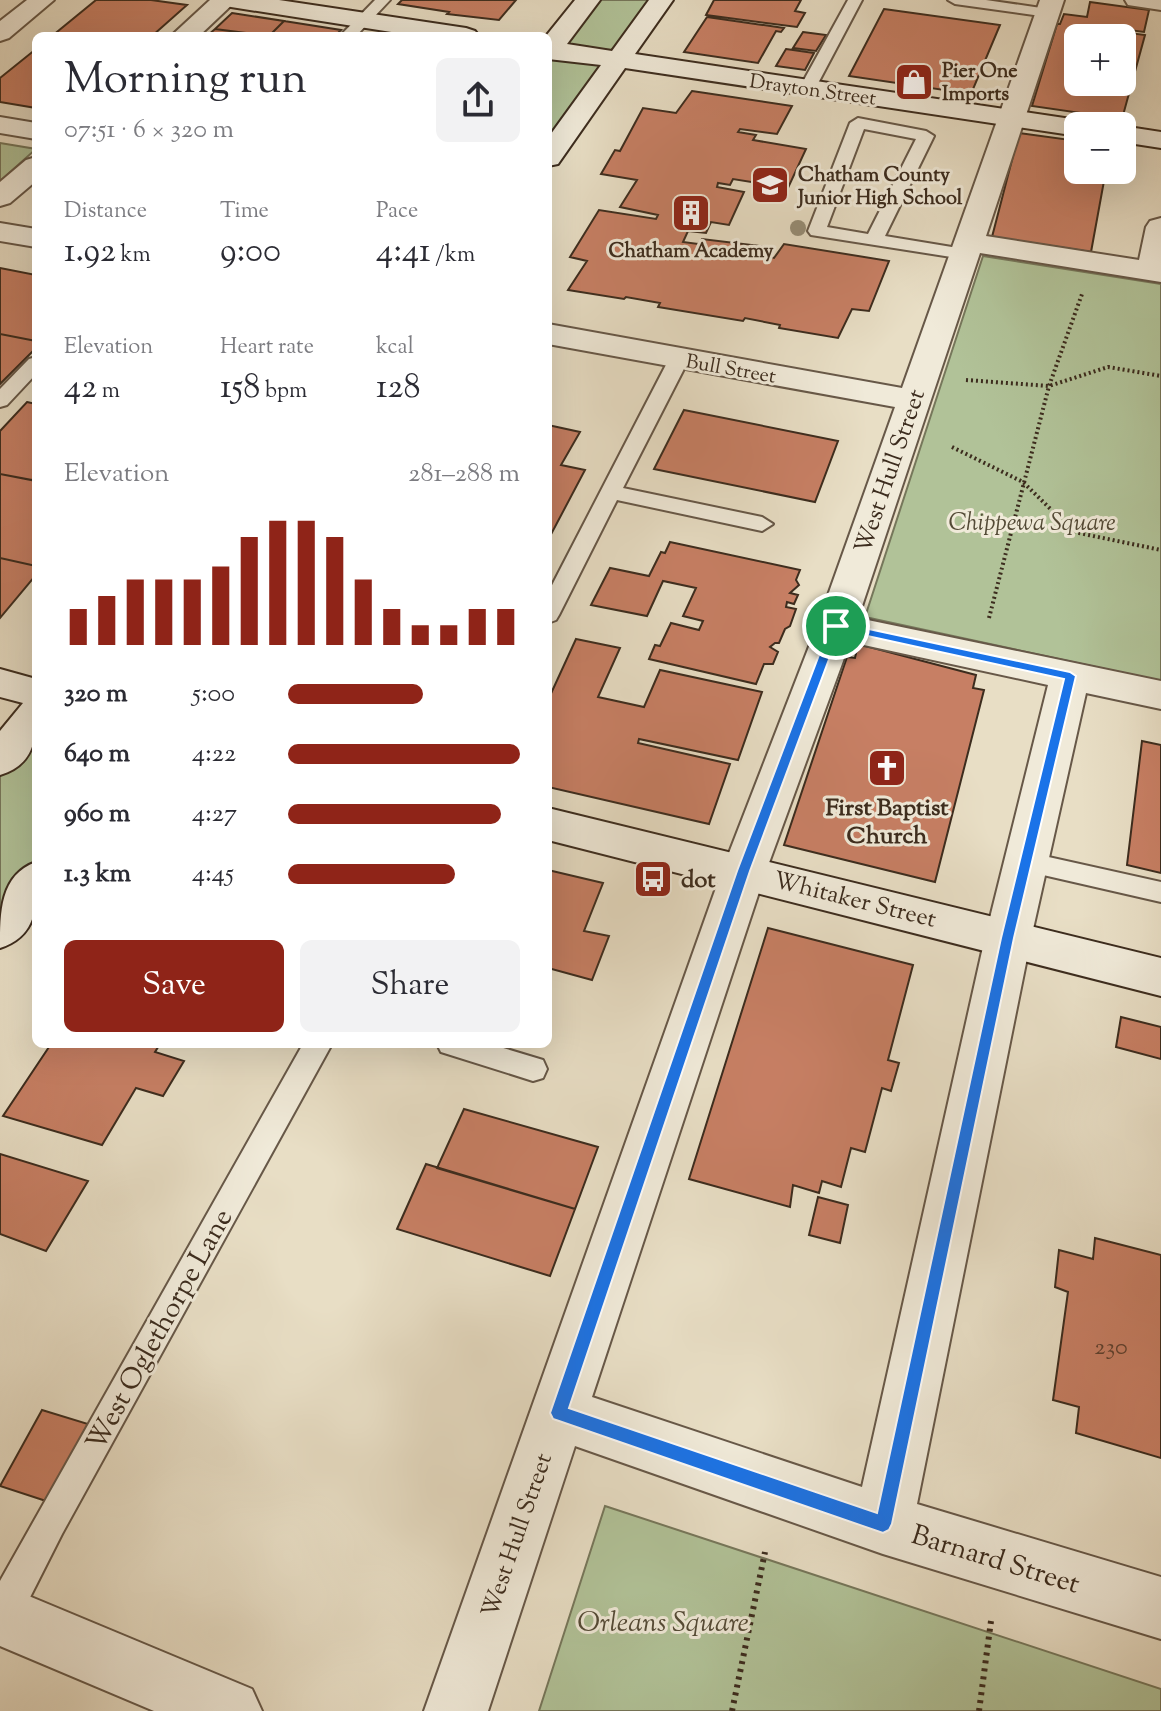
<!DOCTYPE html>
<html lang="en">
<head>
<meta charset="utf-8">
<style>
  :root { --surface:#fff; --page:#f2f2f3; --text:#2b2b33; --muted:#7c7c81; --accent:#8f2418 }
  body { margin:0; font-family:"Sorts Mill Goudy",serif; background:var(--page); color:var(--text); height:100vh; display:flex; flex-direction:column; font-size:30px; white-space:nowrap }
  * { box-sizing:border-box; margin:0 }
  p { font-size:26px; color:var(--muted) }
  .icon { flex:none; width:44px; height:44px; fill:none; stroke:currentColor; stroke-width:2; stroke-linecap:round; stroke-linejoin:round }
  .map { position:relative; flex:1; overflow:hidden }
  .panel { position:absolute; left:32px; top:32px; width:520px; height:1016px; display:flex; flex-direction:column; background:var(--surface); border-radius:12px; box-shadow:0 8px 32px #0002 }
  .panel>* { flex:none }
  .fabs { position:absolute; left:1064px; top:24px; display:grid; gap:16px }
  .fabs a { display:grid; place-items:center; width:72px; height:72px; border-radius:12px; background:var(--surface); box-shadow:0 8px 32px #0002; font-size:40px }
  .pin { position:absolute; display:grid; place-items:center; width:68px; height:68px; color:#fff; margin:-34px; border:4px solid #fff; border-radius:50%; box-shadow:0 2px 8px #0007 }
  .round { display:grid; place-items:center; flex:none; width:84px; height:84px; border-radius:12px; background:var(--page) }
  .head { display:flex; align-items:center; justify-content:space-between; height:136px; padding:0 32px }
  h1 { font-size:44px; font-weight:600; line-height:60px }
  .stats { display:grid; grid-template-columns:repeat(3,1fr); gap:12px; height:136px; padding:8px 32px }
  .stats div { display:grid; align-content:center }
  .stats b { font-size:34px; font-weight:600 }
  .stats small { font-size:22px; font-weight:400 }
  .stats p { font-size:22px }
  .chart { height:224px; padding:16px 32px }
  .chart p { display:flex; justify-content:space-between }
  .chart svg { width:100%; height:144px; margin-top:8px; stroke:var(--accent); stroke-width:6 }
  .primary-button { display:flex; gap:16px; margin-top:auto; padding:16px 32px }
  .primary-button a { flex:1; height:92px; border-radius:12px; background:var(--accent); color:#fff; font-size:32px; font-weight:600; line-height:92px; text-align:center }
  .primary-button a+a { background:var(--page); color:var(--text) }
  ul { padding:0 32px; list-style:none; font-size:26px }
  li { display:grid; grid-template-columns:128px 96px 1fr; align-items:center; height:60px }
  li i { height:20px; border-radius:10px; background:var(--accent) }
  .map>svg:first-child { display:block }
</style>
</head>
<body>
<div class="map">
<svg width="1161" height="1711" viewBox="0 0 1161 1711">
  <rect width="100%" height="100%" fill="#e8dec5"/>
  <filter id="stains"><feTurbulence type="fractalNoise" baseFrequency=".0025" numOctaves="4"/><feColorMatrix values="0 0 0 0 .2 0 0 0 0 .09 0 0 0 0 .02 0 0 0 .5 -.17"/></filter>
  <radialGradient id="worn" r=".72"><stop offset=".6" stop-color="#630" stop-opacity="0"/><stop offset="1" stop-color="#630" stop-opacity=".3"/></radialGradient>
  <!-- green -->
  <path fill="#b1c298" stroke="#76775b" stroke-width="2" d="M586,0h83l-121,169v-119z
    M0,143l36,6 -36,32z
    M983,256l178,28v397l-296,-64z
    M36,723v164l-36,51v-167z
    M605,1506l556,183v22h-622z"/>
  <!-- building -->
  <path fill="#c77f64" stroke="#3c2c1e" stroke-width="2" fill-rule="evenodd" d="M96,0h55l36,5 -35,31h-100z
    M402,0h114l-17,20 -52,-6 2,-2 -51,-8z
    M714,0h87l-6,11 10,2 -8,14 -91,-12z
    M1090,2l59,8 -5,22 -29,-4 -1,3 31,4 -23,84 -90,-13 25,-82h3l4,-10 23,3zM1078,38h44v44h-44z
    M884,9l116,16 -29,69 -122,-18z
    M232,13l52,8 -15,15 -54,-7z
    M707,17l77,11 -3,4 -5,-1 -18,32 -74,-11z
    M284,21l57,9 -6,6h-66z
    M215,29l44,6 -52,1z
    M803,32l23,3 -10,16 -23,-3z
    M36,49v59l-36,-6v-24z
    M786,49l28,4 -9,17 -29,-4z
    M692,91l100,15 -15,28 -37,-5 -2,3 18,3 -3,5 53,9 -18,39 -55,-9 -3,6 -12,-2 -1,4 27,5 -15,33 -18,-3 -5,11 -18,-2 -5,11 15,2 4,-5 66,8 -3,9 9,2 10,-14 105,17 -20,50 -17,-2 -14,29 -59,-10 1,-3 -35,-7 -2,3 -85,-14 2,-4 -34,-6 -2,2 -56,-9 19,-29 -17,-4 29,-47 57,9 2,-4 -38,-8 17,-27 -36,-6 14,-24 5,1 23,-43 33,5z
    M1019,133l59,8v29h28l-15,82 -99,-15z
    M0,268l36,7v66l-36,-7z
    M0,334l36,7v7l-36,36z
    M27,402l9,2v71l-4,5 -32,-6v-43z
    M684,410l154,31 -23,61 -161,-33z
    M548,425l32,7 -19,33 24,5 -37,70z
    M0,474l36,7v85l-36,-8z
    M670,542l130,28 -4,10 3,5 -9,8 8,2 -4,9 -7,-2 -1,5 10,2 -6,17 -5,3 -6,14h-4l-5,4 8,5 -5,12h-9l-8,20 -107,-25 6,-14 5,1 11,-23 28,7 4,-9 -20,-5 13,-28 -33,-7 -16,35 -56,-11 19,-37 39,8 12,-24 4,1z
    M0,558l36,8v9l-36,43z
    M576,639l44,9 -22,49 46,10 16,-37 102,22 -24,68 -99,-21 -1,4 92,21 -21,60 -161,-37v-87z
    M858,644l118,31 -3,13 11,2 -49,192 -151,-37 63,-188 8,1z
    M1142,741l19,4v128l-34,-8z
    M548,870l55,13 -19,48 25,5 -17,44 -44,-12z
    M768,928l145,37 -25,95 11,3 -8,28 -9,-3 -17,64 -14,-4 -10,39 -19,-6 -3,12 -26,-8 -3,22 -101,-28z
    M1121,1017l40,10v32l-45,-12z
    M51,1044h109l-5,8 29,9 -21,35 -27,-8 -34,57 -99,-29z
    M464,1109l134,38 -23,62 -138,-41z
    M0,1154l88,27 -42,70 -46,-17z
    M426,1164l149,45 -25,67 -153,-47z
    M818,1197l30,8 -8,38 -31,-8z
    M1095,1238l66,17v203l-85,-25 3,-26 -26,-7 15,-108 -13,-5 4,-37 34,9z
    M42,1410l46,14 -42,77 -46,-15z"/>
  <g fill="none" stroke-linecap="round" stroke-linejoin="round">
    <defs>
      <path id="lane" d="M375,0h15l-34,36h-16z
        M848,0h14l-47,89 -2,3h-12l-2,-3z
        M948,0h38l62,9 7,4 -7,4 -93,-13z
        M858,118l68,13 8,5 -49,100 85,14 3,4 -3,4 -6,1 -153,-24 -3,-4 42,-108zM864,129l52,10 -48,95 -41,-7z
        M679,353l10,6 -66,129 139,29 11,7 -11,7 -145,-31 -58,115 -3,5 -8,3v-30l121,-234z
        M36,357v17l-29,31 -7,2v-18l29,-30z
        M1026,852l135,30v20l-144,-33 -4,-7 4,-7z
        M303,1044h29l-270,490 -48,95 -14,5v-53z
        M437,1044h53l53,16 4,9 -4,9 -10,3 -92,-29z"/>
      <path id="street" d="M27,0h27l-45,38 -9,3v-20z
        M210,0h27l-38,36h-28z
        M1040,0h24l-78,236 153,24 7,-33 4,-6 11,-3v64l-181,-29 -122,365 303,63v28l-75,-16 -55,245 -114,566 244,73v62l-278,-85 -308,-108 -87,265h-64l298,-840 95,-245 78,-219 -347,-63v-20l354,64zM850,642l198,43 -63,253 -123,549 -270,-90 174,-526z
        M1125,0h36v10l-33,-5z
        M0,117l36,6v16l-36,-6z
        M36,157v24l-26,22 -10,3v-24l26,-22z
        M0,223l36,6v18l-36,-6z
        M0,1584l252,105 10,22h-108l-154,-65z"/>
      <path id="secondary" d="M219,0h60l187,28 9,3 4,5h-62l-186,-29 -9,-2z
        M575,0h25l-33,44 45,7 37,-51h24l-38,54 443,66 12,6h-12v10l-453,-68 -67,96 -10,2v-28l53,-73 -53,-6 -2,-23z
        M1121,126h1l39,6v16l-39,-6z
        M0,669l36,10c0,38 9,83 -36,96v-44l23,-28 -23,-6z
        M548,808l613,150v38l-613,-156z
        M36,862c0,37 6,72 -36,86 0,-36 0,-73 36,-86z"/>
    </defs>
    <!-- lane casing -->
    <use href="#lane" stroke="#675848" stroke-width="4"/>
    <!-- street casing -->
    <use href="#street" stroke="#675848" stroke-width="4"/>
    <!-- secondary casing -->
    <use href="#secondary" stroke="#3c2c1e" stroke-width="4"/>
    <!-- path-far1 -->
    <path stroke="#3c2c1e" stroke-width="4" stroke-dasharray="2 3" stroke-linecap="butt" d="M966,380l83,6 59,-19 53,9
      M952,447l71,35 51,50 87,18
      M989,618l60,-232 33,-92"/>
    <!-- path -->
    <path stroke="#3c2c1e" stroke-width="6" stroke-dasharray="3 5" stroke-linecap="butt" d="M732,1711l33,-159
      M979,1711l12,-90"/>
    <!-- lane -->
    <use href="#lane" fill="#f0ead9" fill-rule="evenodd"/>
    <!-- street -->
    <use href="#street" fill="#f0ead9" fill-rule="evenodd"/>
    <!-- secondary -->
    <use href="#secondary" fill="#f0ead9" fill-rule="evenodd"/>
  </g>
  <!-- trees -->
  <circle fill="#968d76" cx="798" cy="228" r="8"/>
  <!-- route -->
  <path fill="#1a73e8" stroke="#fff" stroke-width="2" fill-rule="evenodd" d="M836,622l234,50 6,4 -62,262 -122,586 -3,6 -6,3 -324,-112 -6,-2 -3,-6 187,-542 93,-245zM840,630l224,49 -63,259 -124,575 -308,-105 181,-537z"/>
  <!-- icons -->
  <defs>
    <symbol id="shop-square" viewBox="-11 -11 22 22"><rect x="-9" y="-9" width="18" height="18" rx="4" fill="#8f2418" stroke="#f0ead9"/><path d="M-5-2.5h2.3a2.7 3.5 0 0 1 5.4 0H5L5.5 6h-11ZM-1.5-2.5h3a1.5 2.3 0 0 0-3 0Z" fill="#fff"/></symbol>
    <symbol id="school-square" viewBox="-11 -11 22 22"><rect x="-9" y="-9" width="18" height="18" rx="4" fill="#8f2418" stroke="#f0ead9"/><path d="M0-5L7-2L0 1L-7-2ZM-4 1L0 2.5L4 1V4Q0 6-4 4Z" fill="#fff"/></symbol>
    <symbol id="building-square" viewBox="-11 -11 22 22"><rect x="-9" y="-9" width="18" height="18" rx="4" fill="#8f2418" stroke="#f0ead9"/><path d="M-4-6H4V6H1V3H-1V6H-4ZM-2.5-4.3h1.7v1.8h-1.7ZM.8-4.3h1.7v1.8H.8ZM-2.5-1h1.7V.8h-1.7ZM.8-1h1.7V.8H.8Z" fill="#fff"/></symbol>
    <symbol id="church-square" viewBox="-11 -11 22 22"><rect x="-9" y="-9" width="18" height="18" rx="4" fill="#8f2418" stroke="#f0ead9"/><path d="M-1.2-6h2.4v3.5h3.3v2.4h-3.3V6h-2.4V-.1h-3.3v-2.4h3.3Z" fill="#fff"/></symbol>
    <symbol id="bus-square" viewBox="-11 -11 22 22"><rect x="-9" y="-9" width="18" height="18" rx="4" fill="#8f2418" stroke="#f0ead9"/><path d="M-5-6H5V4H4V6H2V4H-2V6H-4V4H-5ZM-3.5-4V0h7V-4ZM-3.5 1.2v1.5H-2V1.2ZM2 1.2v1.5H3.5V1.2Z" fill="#fff"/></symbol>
  </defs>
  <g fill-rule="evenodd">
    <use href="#shop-square" x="892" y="60" width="44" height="44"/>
    <use href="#school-square" x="748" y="163" width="44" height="44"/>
    <use href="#building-square" x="669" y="191" width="44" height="44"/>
    <use href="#church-square" x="865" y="746" width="44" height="44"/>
    <use href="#bus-square" x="631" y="857" width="44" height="44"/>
  </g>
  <g text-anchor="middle" stroke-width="6" stroke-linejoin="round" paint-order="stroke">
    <!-- far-poi labels -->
    <g font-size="20" font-weight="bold" fill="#3c2c1e" stroke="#f0ead9" text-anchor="start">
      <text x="942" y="77">Pier One<tspan x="942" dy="23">Imports</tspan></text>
      <text x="798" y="181">Chatham County<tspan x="798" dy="23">Junior High School</tspan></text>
      <text x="691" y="257" text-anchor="middle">Chatham Academy</text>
    </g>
    <!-- far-street labels -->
    <g font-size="20" fill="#3c2c1e" stroke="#f0ead9">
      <text transform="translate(813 89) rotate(8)" y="7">Drayton Street</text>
      <text transform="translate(731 368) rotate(10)" y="7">Bull Street</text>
    </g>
    <!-- street labels -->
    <g font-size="24" fill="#3c2c1e" stroke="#f0ead9">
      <text transform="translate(889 471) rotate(-71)" y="8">West Hull Street</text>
      <text transform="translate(855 899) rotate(14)" y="8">Whitaker Street</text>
      <text transform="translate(516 1535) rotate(-71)" y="8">West Hull Street</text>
    </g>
    <!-- park labels -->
    <g font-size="24" font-style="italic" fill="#534a36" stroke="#f0ead9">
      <text x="1032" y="530">Chippewa Square</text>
    </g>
    <!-- poi labels -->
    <g font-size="24" font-weight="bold" fill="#3c2c1e" stroke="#f0ead9">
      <text x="887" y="815">First Baptist<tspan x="887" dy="28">Church</tspan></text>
      <text x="681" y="887" text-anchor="start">dot</text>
    </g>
    <!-- near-number labels -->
    <g font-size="24" fill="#5f4130">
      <text x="1111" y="1354">230</text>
    </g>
    <!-- near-street labels -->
    <g font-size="28" fill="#3c2c1e" stroke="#f0ead9">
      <text transform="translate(158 1329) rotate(-61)" y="10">West Oglethorpe Lane</text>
      <text transform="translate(996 1558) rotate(17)" y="10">Barnard Street</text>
    </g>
    <!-- near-park labels -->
    <g font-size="28" font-style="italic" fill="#534a36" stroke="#f0ead9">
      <text x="663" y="1631">Orleans Square</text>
    </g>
  </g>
  <rect width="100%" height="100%" filter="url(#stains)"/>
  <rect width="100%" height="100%" fill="url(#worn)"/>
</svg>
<div class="fabs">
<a>+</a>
<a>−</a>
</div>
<div class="pin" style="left:836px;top:626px;background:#1e9e55"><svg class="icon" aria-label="arrive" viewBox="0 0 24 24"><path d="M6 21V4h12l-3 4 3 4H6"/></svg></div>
<section class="panel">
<div class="head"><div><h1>Morning run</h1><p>07:51 · 6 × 320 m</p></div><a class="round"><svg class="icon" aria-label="share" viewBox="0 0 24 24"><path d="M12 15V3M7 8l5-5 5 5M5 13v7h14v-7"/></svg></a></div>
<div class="stats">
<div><p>Distance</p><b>1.92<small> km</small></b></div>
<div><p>Time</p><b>9:00</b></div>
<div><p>Pace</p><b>4:41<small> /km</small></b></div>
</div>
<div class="stats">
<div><p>Elevation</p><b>42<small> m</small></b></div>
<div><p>Heart rate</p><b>158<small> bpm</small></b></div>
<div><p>kcal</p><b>128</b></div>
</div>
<div class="chart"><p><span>Elevation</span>281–288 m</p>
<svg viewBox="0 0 160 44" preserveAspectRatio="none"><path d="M5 44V33M15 44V29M25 44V24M35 44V24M45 44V24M55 44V20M65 44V11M75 44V6M85 44V6M95 44V11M105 44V24M115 44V33M125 44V38M135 44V38M145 44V33M155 44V33"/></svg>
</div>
<ul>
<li><b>320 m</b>5:00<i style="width:58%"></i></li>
<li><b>640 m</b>4:22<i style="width:100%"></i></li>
<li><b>960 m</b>4:27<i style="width:92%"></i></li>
<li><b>1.3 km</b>4:45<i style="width:72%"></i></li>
</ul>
<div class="primary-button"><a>Save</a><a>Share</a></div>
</section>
</div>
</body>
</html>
